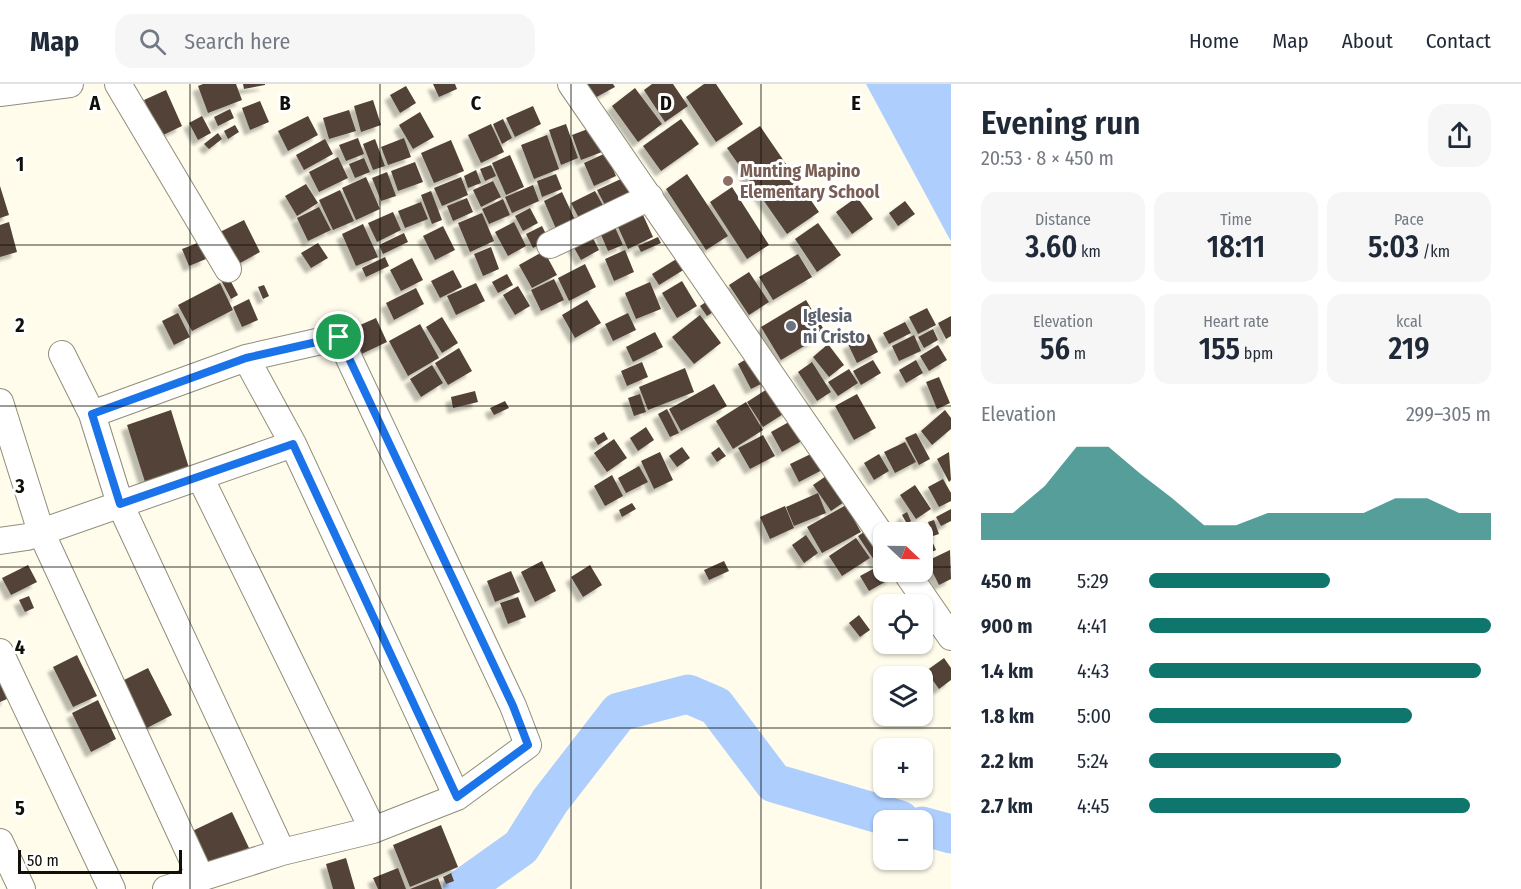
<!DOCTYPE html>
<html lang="en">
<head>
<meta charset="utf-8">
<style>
  :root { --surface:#fff; --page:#f6f6f7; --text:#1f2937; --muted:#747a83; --line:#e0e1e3; --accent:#0f766e }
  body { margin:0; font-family:"Fira Sans Condensed",sans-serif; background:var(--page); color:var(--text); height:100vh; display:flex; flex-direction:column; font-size:22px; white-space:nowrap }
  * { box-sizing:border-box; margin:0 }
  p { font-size:20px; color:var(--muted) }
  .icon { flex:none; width:33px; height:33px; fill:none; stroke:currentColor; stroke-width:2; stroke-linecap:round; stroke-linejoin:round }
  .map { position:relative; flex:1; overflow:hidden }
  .sheet { display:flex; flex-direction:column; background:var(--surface); width:570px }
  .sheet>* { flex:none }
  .needle { width:39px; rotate:112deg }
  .buttons { position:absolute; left:873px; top:438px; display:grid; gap:12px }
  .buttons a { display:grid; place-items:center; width:60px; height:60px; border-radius:12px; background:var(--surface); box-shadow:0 2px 4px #0004; font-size:30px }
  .scale { position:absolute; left:18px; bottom:15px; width:164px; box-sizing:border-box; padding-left:6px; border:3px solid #100f08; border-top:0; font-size:16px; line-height:21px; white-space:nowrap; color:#100f08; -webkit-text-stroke:4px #fff; paint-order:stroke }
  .pin { position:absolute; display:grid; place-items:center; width:51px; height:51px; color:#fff; margin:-26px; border:3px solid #fff; border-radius:50%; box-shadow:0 2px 6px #0007 }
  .round { display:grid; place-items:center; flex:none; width:63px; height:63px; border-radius:18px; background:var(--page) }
  .overview { display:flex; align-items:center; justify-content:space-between; height:102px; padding:0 30px }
  h1 { font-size:33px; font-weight:600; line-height:45px }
  .figures { display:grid; grid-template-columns:repeat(3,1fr); gap:9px; height:102px; padding:6px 30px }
  .figures div { display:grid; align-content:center; border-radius:15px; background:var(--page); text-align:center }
  .figures b { font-size:30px; font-weight:600 }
  .figures small { font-size:16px; font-weight:400 }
  .figures p { font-size:16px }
  .chart { height:168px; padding:12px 30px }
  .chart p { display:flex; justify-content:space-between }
  .chart svg { width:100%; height:108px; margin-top:6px; fill:var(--accent); opacity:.7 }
  ul { padding:0 30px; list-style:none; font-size:20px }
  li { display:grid; grid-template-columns:96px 72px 1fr; align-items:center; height:45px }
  li i { height:15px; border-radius:8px; background:var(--accent) }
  header { display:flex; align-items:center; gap:36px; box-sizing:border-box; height:84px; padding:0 30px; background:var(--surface); border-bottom:2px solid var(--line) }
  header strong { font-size:28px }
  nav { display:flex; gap:33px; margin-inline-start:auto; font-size:21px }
  .search { width:420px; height:54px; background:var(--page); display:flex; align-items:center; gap:15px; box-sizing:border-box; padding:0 21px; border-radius:18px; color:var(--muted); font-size:22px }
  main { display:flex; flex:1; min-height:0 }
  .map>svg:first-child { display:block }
</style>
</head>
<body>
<header>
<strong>Map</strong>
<div class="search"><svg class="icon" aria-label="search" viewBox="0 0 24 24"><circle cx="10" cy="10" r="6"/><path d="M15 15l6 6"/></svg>Search here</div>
<nav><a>Home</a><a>Map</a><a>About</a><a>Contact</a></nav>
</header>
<main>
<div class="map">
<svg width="951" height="805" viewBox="0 0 951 805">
  <defs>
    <filter id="shadow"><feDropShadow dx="-5.5" dy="5.5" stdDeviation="1.5" flood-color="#0004"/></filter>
  </defs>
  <rect width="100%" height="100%" fill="#fffceb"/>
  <!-- water -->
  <path fill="#aecefd" d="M866,0h85v157l-3,-5z"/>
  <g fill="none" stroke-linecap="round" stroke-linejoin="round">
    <!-- river -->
    <path stroke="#aecefd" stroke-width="39" d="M922,742l29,8
      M462,805l59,-42 29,-46 69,-89 69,-18 28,12 58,77 126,37"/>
  </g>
  <!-- building -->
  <path fill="#524239" filter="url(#shadow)" d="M203,0h33l6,16 -34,13 -10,-27z
    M243,0h22v1l-21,4z
    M433,0h22l2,5 -18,8z
    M583,0h30l2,3 -24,13z
    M652,0h21l15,22 -23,16 -21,-32z
    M704,0h12l27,40 -27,18 -30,-45z
    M406,2l10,17 -16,10 -10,-18z
    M635,4l27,36 -24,18 -26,-36z
    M166,6l16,36 -21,10 -17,-36z
    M373,16l8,25 -20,7 -7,-26z
    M260,17l9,21 -19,8 -8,-22z
    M533,22l8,18 -26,13 -9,-19z
    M230,25l4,9 -16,8 -4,-9z
    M349,26l7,21 -27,8 -6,-21z
    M420,28l14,25 -21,12 -14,-24z
    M202,32l9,17 -13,7 -9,-17z
    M308,32l10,19 -30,16 -10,-20z
    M503,35l9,19 -10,6 -9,-20z
    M681,35l18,25 -38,27 -18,-25z
    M491,40l13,28 -23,11 -13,-28z
    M566,40l12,34 -17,7 -12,-35z
    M235,41l4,7 -11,7 -4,-8z
    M760,42l59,86 -32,22 -60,-86z
    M593,43l9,25 -21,8 -9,-25z
    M218,49l4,6 -13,10 -5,-5z
    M547,51l12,34 -25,10 -13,-34z
    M358,54l6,16 -18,7 -7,-16z
    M404,54l7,19 -23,8 -7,-18z
    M325,55l8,15 -29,16 -8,-15z
    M375,55l10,27 -12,4 -10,-26z
    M451,56l13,31 -30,12 -13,-30z
    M606,69l10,23 -22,10 -10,-23z
    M510,71l14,32 -18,8 -14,-32z
    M338,73l10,21 -29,14 -10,-20z
    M364,74l6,14 -15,6 -6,-14z
    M415,78l8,20 -25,9 -7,-20z
    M491,81l5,11 -11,5 -5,-12z
    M476,86l5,13 -13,5 -4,-12z
    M387,88l9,24 -15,5 -9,-23z
    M556,90l6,15 -20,8 -5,-16z
    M687,90l41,62 -22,14 -40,-61z
    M366,93l14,32 -24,11 -14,-32z
    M461,93l7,18 -26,11 -8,-18z
    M623,94l8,16 -25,13 -9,-17z
    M493,97l8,16 -20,10 -8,-17z
    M306,100l12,19 -21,13 -12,-20z
    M533,101l6,16 -27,12 -7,-16z
    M0,102l9,29 -9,3z
    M732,103l37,58 -22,14 -37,-57z
    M340,106l14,31 -21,9 -14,-30z
    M431,107l11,29 -10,4 -11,-29z
    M595,107l10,18 -24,13 -10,-19z
    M562,108l14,30 -19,9 -13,-30z
    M857,113l16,22 -21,15 -16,-22z
    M467,114l6,14 -20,9 -6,-15z
    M503,115l7,16 -21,9 -7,-15z
    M905,117l10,13 -17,12 -9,-13z
    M421,118l7,17 -23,9 -7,-17z
    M639,122l14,31 -25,12 -14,-31z
    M319,123l12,23 -23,11 -11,-23z
    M530,124l8,15 -15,8 -8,-15z
    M393,128l8,18 -24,12 -9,-19z
    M482,129l12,28 -24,11 -12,-29z
    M244,136l16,32 -27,15 -17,-33z
    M9,138l8,30 -17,5v-32z
    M514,138l12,24 -18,10 -13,-24z
    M613,139l10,22 -15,6 -9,-21z
    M818,139l23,32 -24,17 -22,-33z
    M363,140l15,33 -22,9 -14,-32z
    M443,142l12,24 -20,10 -12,-24z
    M542,142l7,14 -16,8 -7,-14z
    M588,144l11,22 -18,10 -12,-21z
    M404,149l4,9 -25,12 -4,-9z
    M658,153l3,6 -20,9 -3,-6z
    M200,158l6,17 -17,7 -7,-17z
    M318,159l10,15 -17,10 -10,-15z
    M491,163l8,22 -16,7 -9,-22z
    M625,166l9,22 -20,9 -9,-22z
    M544,167l13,24 -25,13 -13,-23z
    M798,170l14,23 -39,23 -14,-23z
    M385,173l4,9 -23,11 -4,-9z
    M412,174l11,22 -22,11 -11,-21z
    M678,174l7,11 -26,16 -7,-11z
    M585,180l11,23 -27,14 -11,-23z
    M453,186l9,17 -22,11 -9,-17z
    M749,188l20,30 -20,13 -20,-30z
    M507,190l6,11 -15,8 -6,-11z
    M228,192l10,19 -7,4 -10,-19z
    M554,195l10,21 -23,11 -10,-21z
    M682,197l15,25 -20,12 -15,-25z
    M650,198l11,27 -25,10 -11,-26z
    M220,199l13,27 -41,21 -14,-26z
    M476,199l9,18 -29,14 -9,-19z
    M264,201l5,11 -6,3 -5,-12z
    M518,202l12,20 -15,9 -12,-20z
    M416,204l8,16 -30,16 -8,-17z
    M712,214l7,10 -12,8 -7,-10z
    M249,215l9,21 -16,7 -9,-20z
    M587,216l14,23 -26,15 -13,-23z
    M806,216l20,33 -45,27 -20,-33z
    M927,224l9,17 -18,9 -9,-17z
    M178,229l12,24 -16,8 -12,-24z
    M628,229l8,17 -23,11 -8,-17z
    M700,231l21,28 -27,21 -22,-27z
    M951,232v20l-5,3 -8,-16z
    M442,233l16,26 -16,10 -16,-26z
    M376,234l11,24 -34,16 -11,-25z
    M905,238l6,11 -22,11 -6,-11z
    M420,240l19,34 -31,18 -19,-35z
    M933,245l5,11 -14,8 -6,-11z
    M655,248l8,15 -30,15 -7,-15z
    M869,250l9,18 -21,11 -9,-19z
    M914,251l7,16 -22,10 -7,-15z
    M828,260l16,21 -15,12 -16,-20z
    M938,261l9,15 -18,11 -9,-15z
    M459,264l13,23 -24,14 -13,-22z
    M753,271l14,26 -16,8 -13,-25z
    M873,276l8,13 -20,12 -8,-14z
    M916,276l7,13 -17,10 -7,-13z
    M642,278l6,15 -21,9 -6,-15z
    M812,278l19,30 -14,9 -19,-29z
    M432,281l11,18 -22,14 -11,-18z
    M685,284l9,24 -46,18 -9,-23z
    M849,285l9,14 -20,13 -10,-14z
    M939,293l11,26 -13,6 -11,-27z
    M714,300l13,22 -46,25 -12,-22z
    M775,300l16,25 -28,18 -16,-25z
    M475,307l3,11 -25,6 -2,-11z
    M640,310l6,18 -12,4 -6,-18z
    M857,310l19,34 -22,12 -19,-34z
    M505,317l4,7 -15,7 -4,-7z
    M746,318l17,28 -30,19 -17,-28z
    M667,325l12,24 -9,4 -12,-23z
    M171,326l18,58 -44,14 -18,-57z
    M945,326l6,8v11l-19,16 -11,-14z
    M796,334l11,20 -25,14 -11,-20z
    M646,343l8,13 -16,11 -8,-13z
    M604,348l4,7 -10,6 -4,-7z
    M916,349l14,26 -11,6 -14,-27z
    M763,351l12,21 -25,13 -12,-21z
    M614,355l13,19 -20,14 -13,-19z
    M905,358l11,20 -21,11 -11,-21z
    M682,363l8,11 -13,9 -8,-11z
    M719,363l7,9 -9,6 -6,-9z
    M817,367l9,17 -27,14 -9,-18z
    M660,368l13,28 -19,9 -13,-28z
    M949,368l2,28 -2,2 -12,-23z
    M879,370l10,17 -15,9 -10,-17z
    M639,382l9,16 -22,11 -8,-15z
    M835,386l18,26 -22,15 -18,-26z
    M612,391l11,21 -18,10 -11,-20z
    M943,395l8,14v8l-12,6 -11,-20z
    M915,401l16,24 -15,10 -16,-24z
    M818,409l8,20 -32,13 -8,-19z
    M632,419l4,6 -14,8 -3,-7z
    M846,421l15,27 -39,21 -15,-26z
    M785,422l9,22 -24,11 -10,-22z
    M951,425v12l-10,5 -5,-9z
    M907,428l4,9 -4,3 -5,-9z
    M934,436l5,14 -6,2 -5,-14z
    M877,439l7,10v26l-8,4 -18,-27z
    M927,442l2,6 -7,2 -11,-2z
    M806,451l12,18 -14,10 -12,-18z
    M930,452l6,14 -9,4 -5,-15z
    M856,454l14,20 -28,18 -13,-20z
    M950,466l1,29 -12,6 -12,-24z
    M542,477l14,30 -21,11 -14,-30z
    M724,477l5,10 -20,9 -5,-10z
    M884,479v9h5l3,6 -23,13 -9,-15z
    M28,481l9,17 -26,13 -9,-17z
    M590,481l12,20 -19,12 -12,-20z
    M511,487l9,21 -25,10 -8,-21z
    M29,512l5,12 -9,4 -6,-12z
    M518,513l8,20 -18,7 -8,-21z
    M859,531l11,15 -10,7 -11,-14z
    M77,571l20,41 -24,11 -20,-40z
    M944,574l7,10v12l-12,9 -13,-18z
    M148,584l24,47 -29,15 -23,-48z
    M0,600l7,15 -7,3z
    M98,616l18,39 -25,13 -19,-39z
    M232,728l17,36 -47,23 -18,-36z
    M441,741l17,42 -48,20 -17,-42z
    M346,774l9,31h-22l-7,-25z
    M398,784l8,21h-28l-5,-11z
    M451,789l3,8 -8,3 -3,-7z
    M438,794l4,11h-32z"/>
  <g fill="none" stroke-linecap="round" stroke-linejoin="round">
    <defs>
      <path id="minor" d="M118,0l110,185
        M571,0l313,455
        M0,9l70,-9
        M550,161l100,-48
        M62,270l30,60 28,90 162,348
        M246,274l47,86 164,353
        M0,318l41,130 160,346
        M92,330l154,-56 93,-21 174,369 15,39 -71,52 -84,33 -91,22 -116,37
        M200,393l173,353
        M0,457l27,-4 266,-93
        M906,488l45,65
        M0,568l112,237
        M0,758l22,47"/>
    </defs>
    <!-- minor casing -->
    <use href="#minor" stroke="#918d7b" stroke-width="28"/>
    <!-- minor -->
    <use href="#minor" stroke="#fff" stroke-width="26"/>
  </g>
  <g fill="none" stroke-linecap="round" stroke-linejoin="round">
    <defs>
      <path id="route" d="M339,253l174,369 15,39 -71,52 -164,-353 -173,60 -28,-90 154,-56z"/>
    </defs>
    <!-- route casing -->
    <use href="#route" stroke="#fff" stroke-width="12"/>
    <!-- route -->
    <use href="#route" stroke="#1a73e8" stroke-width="8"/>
  </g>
  <!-- grid -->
  <path fill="none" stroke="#100f08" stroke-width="1.5" stroke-opacity="0.55" d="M190,0v805M380,0v805M571,0v805M761,0v805M0,161h951M0,322h951M0,483h884M922,483h29M0,644h951"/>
  <!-- markers -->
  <circle fill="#8d6e63" stroke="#fff" stroke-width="2" cx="728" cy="97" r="6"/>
  <circle fill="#6b7280" stroke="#fff" stroke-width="2" cx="791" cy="242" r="6"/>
  <g text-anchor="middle" stroke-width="6" stroke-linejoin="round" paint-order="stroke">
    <!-- education labels -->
    <g font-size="18" font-weight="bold" fill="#785e54" stroke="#fff" text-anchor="start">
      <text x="740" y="93">Munting Mapino<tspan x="740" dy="21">Elementary School</tspan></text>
    </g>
    <!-- worship labels -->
    <g font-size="18" font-weight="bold" fill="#5b616d" stroke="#fff" text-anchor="start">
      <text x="803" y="238">Iglesia<tspan x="803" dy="21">ni Cristo</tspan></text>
    </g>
  </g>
  <g font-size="20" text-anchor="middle" font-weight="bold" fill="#100f08" stroke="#fff" stroke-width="6" stroke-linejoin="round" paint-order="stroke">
    <text x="95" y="26">A</text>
    <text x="285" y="26">B</text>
    <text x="476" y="26">C</text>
    <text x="666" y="26">D</text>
    <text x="856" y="26">E</text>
    <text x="20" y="87">1</text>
    <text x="20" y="248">2</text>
    <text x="20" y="409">3</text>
    <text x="20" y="570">4</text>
    <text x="20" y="731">5</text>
  </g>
</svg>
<div class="buttons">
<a><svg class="needle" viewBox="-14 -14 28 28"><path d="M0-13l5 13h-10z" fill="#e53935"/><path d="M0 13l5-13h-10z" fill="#747a83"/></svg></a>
<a><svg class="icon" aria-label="locate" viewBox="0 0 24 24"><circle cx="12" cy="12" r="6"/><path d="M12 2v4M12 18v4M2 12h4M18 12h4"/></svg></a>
<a><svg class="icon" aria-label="layers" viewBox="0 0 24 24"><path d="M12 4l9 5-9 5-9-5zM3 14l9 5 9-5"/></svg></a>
<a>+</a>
<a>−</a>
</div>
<div class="scale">50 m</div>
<div class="pin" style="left:339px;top:253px;background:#1e9e55"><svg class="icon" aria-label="arrive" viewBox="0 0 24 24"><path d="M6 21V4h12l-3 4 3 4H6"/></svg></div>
</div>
<section class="sheet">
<div class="overview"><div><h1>Evening run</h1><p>20:53 · 8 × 450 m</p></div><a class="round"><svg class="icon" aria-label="share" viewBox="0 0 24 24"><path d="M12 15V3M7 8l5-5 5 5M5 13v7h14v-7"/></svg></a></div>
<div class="figures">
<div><p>Distance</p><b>3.60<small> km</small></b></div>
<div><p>Time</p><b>18:11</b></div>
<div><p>Pace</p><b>5:03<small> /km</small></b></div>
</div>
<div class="figures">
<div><p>Elevation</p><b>56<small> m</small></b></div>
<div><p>Heart rate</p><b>155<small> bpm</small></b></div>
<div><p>kcal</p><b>219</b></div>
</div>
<div class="chart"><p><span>Elevation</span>299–305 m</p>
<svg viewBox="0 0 160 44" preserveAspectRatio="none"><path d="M0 44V33L10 33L20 22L30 6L40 6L50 17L60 27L70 38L80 38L90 33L100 33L110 33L120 33L130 27L140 27L150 33L160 33V44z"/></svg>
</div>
<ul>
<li><b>450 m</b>5:29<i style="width:53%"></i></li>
<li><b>900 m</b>4:41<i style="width:100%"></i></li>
<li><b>1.4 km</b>4:43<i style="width:97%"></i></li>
<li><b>1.8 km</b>5:00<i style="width:77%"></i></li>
<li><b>2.2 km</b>5:24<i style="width:56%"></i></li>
<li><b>2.7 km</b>4:45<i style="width:94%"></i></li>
</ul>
</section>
</main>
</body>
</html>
